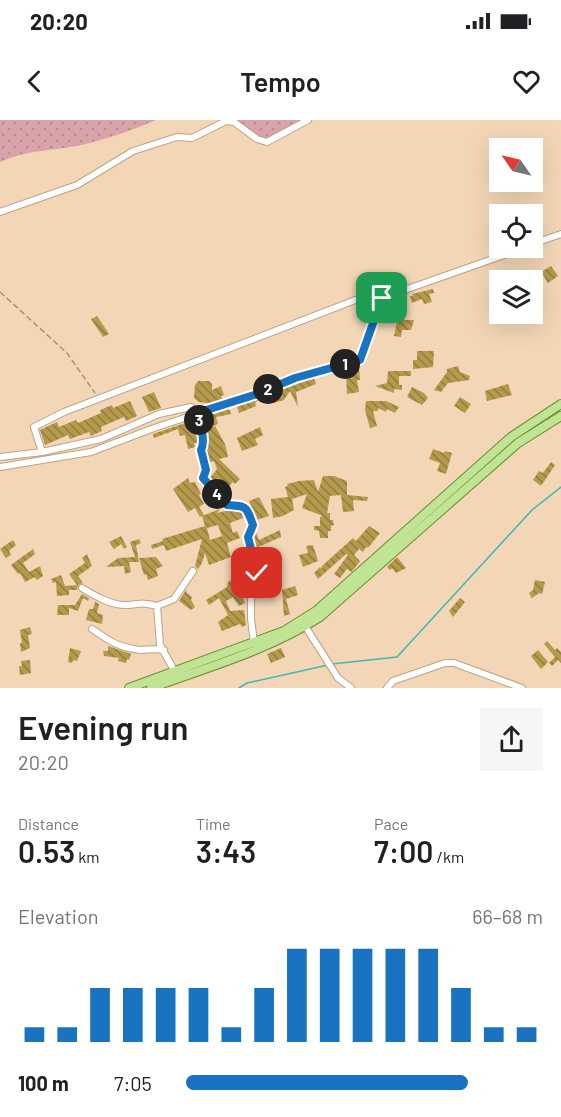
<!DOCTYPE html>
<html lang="en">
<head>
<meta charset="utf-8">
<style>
  :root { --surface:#fff; --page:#f6f6f6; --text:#202124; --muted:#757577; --accent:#1a73c0 }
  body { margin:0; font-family:Barlow,sans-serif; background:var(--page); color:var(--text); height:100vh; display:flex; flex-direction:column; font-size:22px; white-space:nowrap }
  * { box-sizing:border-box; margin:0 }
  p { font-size:20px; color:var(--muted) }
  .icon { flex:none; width:33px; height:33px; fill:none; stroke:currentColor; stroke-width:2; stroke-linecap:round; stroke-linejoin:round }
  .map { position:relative; height:568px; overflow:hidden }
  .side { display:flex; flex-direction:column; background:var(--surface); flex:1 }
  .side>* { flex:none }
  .needle { width:39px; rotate:304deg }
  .buttons { position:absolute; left:489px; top:18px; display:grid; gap:12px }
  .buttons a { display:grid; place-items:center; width:54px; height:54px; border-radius:0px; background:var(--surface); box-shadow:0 6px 24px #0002; font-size:30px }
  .pin { position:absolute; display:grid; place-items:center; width:51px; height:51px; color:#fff; margin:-26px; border-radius:12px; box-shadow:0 3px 9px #0006 }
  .km { position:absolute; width:30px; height:30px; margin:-15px; border-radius:50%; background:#222; color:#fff; font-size:16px; line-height:30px; text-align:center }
  .round { display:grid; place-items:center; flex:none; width:63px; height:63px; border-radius:0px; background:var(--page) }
  .headline { display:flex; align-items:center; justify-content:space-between; height:102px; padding:0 18px }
  h1 { font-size:33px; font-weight:600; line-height:45px }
  .metrics { display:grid; grid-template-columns:repeat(3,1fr); gap:9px; height:102px; padding:6px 18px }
  .metrics div { display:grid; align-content:center }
  .metrics b { font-size:30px; font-weight:600 }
  .metrics small { font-size:16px; font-weight:400 }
  .metrics p { font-size:16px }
  .chart { height:168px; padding:12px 18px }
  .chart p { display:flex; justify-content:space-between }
  .chart svg { width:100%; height:108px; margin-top:6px; stroke:var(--accent); stroke-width:6 }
  ul { padding:0 18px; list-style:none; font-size:20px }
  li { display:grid; grid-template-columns:96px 72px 1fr; align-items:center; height:45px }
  li i { height:15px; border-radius:8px; background:var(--accent) }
  .status { display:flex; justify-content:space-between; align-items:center; height:42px; padding:0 30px; background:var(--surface); direction:ltr }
  .status svg { height:16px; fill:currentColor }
  header { display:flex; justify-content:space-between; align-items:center; height:78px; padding:0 18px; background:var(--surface); font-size:27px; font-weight:600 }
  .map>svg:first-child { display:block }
</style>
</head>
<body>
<div class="status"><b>20:20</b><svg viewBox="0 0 49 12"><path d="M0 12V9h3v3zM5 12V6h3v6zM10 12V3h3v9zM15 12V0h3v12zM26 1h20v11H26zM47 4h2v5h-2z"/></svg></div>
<header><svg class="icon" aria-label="back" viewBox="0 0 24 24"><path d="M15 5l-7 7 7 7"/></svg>Tempo<svg class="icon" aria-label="heart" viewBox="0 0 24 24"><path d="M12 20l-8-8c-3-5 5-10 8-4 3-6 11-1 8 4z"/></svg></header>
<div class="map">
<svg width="561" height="568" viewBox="0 0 561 568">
  <defs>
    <pattern id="grass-dots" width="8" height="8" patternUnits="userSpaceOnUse" patternTransform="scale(1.5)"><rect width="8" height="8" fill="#d9a3aa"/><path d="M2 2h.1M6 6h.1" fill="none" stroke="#ba8b91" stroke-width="1.8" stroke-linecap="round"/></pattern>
    <pattern id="building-back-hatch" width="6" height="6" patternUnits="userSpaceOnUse" patternTransform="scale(1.5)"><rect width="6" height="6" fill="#b69a4c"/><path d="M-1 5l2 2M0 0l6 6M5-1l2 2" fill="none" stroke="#937c3d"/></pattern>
  </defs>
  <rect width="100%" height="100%" fill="#f2d6b6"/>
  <!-- grass -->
  <path fill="url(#grass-dots)" d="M0,0h156c-25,11 -52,20 -79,26 -28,5 -50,4 -77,16z
    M231,0h75l-44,25z"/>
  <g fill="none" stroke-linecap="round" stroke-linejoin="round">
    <!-- stream -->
    <path stroke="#42b7b1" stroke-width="1.5" d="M332,544l65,-7 135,-147 29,-23
      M239,568l8,-5 81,-18"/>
  </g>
  <!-- building -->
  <path fill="url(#building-back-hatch)" fill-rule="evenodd" d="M551,146l7,10 -10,7 -7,-11z
    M433,169l1,4 -5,1 3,8 -8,2 -2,-5 -10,4 -2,-7h3l-1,-2z
    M97,196l12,18 -6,3 -12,-18z
    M398,198l7,1 -1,1h10l-3,10h-9l-1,7 -7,-1z
    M417,231h17l-1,16 -20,2v-9h4z
    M359,246l1,14h-3l2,12 -12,2 -1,-21 -5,1v-3z
    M458,246l2,6 10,4 -1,4 -21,3 -7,9 -7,-2 13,-18v-3z
    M388,251h23v5h-12v9h3v5l-8,-1v4l-19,-7 12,-3z
    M314,258l2,6 -20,8 2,15 -8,-16 -6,9 -11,3 -4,-4 -9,1 -5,2 1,4 -17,7 -2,-7z
    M198,261h11l3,3v6l9,-4 3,9 -3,1 2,4 -12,4 -12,-2 -5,-4 1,-13z
    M508,264l4,11 -25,6 -2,-10z
    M412,267l12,6 4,5 -6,7 -15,-8z
    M154,272l7,16 -12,4 -7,-15z
    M460,277l11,7 -6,9 -11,-7z
    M130,281l7,15 -11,5 -2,-4 -23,10 1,4 -11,5 -2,-4 -19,7 -2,-4 -23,10 -5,-15 17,-8 2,5 17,-7 2,3 23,-10 -1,-3 12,-5 1,3z
    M366,281h20l13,6 -4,6 -8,-4 -1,3 -8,-4v3h-5l4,15 -7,2 -5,-18z
    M229,289l2,5 -15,3 2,7 -5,2 -2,-8 -6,3 -1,-4z
    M194,300l3,17v6h-3l1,4 -7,2 -3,-14 -5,1 -2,-7 -24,9 -1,-4z
    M215,306l10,18 3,13 -9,2 21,20 -5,5 -2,-2 -8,8 3,3 -3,2 -5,-6 4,-4 -6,-7 -4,4 -4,-4 7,-9 -3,-8 -4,1 -4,-12 2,-9 -1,-12z
    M260,307l3,8 -8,4 3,6 -16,6 -5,-13z
    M433,329l11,4 1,-2 7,2 -6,21 -9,-3 3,-8 -11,-4z
    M551,342l4,3 -14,21 -8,-6 6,-9 4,2z
    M323,356h11l13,5v14l21,2 -1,4 -14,-1 1,11 -11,1 -2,-17 -11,1 -3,17h3v7h3l1,5 -3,1v5h-3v7h-8l-1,-7 -5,-1v-4h6v-9l3,-1 -21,-8 5,-14 -15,5 2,11 -11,6 -10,2 -2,-19 17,-2 -3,-10 3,-1 -1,-2 12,-3 15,-1 4,12z
    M188,358l2,5 5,-1 6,12 -2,1 5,9 -5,3 5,8 -4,2 -5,-9 -7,4 -15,-23z
    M259,377l10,19 -12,4 -8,-19z
    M220,389l-3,4 12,-3 13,3 1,5 -13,5 3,10 4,-2 3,7 -13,5 4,14 -22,8 -4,-12 -3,10 -4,6 -3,-3 7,-27 -36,12 -2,-6 -12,4 -1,-4 12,-4 -1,-2 43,-13 -3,-10zM218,405l4,11 -12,4 -3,-12z
    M369,406l11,7 -12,15 -2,-1 -3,5 -4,-3 -5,6 6,6 -6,8 -3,3 -4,-3 -7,9 -6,-4 14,-19 -2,-1 -28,25 -4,-6 6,-6 2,2v-3l31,-28 3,3z
    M280,410l1,7 -25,11 -2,-11 2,-5 3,8z
    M121,416l6,11 -3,2 -3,-5 -7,5 -5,-7z
    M139,419l2,4 -5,2 3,17h-10l2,10 -6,2 -1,-8 -18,1 12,-9 17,-1 -5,-15z
    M13,420l3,5 -7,6 2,4 -5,3 -6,-9z
    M313,425l5,16 -15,6 -4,-12 9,-2 -2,-7z
    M33,429l2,5 -12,9 6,9 11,-6 3,10 -6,4 -2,-3 -10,5 -5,-9 -2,1 -7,-9z
    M87,434l5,12 -14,10 5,7 -5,2 -1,5h-8v5l-12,1 -1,-14 -3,1 -2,-4 10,-4 4,11 12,-1 -8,-11 16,-11 -3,-5z
    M156,437l7,9 -7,3 2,7 -10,4 -2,-6 -2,1 -5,-17z
    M237,437h3l-1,10 5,1 -1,14 5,-1 -2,14 -4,1 3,7 -6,3 -6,-9 -7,4 4,10 14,-1 2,15 -4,2 -2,-3 -18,7 -4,-9 10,-7 -9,-17 -10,7 -3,-5 21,-13 1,-5 5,-3z
    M397,437l9,11 -10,5 -4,-5 -2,2 -3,-3z
    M535,460l10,2 -3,12 -3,-1 -7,5 -3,-5 4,-3z
    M295,466l3,9 -12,4 4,15 -6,2 -2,-26z
    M186,470l1,3 5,4 -1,3 4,7 -4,3 -12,-9z
    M82,474l7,4 -1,3 -5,-3 -5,13 -9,-3v7h-12l1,-10h17z
    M460,478l5,4 -12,15 -4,-6z
    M95,482l4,2 -2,9 6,2 -1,9 -16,-4 3,-11h4z
    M30,507l2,7 -4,1 2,13 -9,4 -1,-9h2l-2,-13z
    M547,521l8,9 2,-2 4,4v11l-3,-3 -6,6 -3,-3 6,-6 -11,-13z
    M108,526l23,8 -2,6 -2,-1 -1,4 -8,-2 1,-3 -15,-2 -1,-5h5z
    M70,528l11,3 -4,10 -4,-1 -1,3 -4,-1z
    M281,528l4,9 -14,6 -4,-9z
    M538,530l10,12 -7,7 -10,-13z
    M30,540l1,13 -11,2 -1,-9h3l-1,-5z"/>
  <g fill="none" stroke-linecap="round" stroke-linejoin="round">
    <defs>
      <path id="minor" d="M0,92l77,-27 56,-34 44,-14 15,1 34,-17 8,1 23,17 10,3 41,-22
        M532,124l29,-10
        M197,293c3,12 9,26 4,37l5,20 -3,8 24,27c20,1 19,1 26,20l-5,12 9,36 -6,14v32l3,23
        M42,332l-8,-25 30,-15 307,-118 11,4
        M0,337l42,-5 59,-13 58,-25 32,-7 8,6
        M0,347l91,-15 63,-24 100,-33 41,-17 65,-18 22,-62 142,-50
        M82,468c13,8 30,18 46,17 12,-1 16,-3 29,1l17,-7 19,-28
        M157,486l3,39 15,27
        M305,506l33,52 13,10
        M92,509c18,12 25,18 48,21 8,0 16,-2 24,0
        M387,568l6,-7 52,-18h9l68,25"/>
      <path id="major" d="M129,568l155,-57 32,-20 195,-174 50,-33
        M151,568c57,-21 118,-38 169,-71l198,-174 43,-27"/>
    </defs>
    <!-- minor casing -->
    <use href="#minor" stroke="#bea385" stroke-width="8"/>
    <!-- major casing -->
    <use href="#major" stroke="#6b8e34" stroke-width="10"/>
    <!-- path -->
    <path stroke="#a8937a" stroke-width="1.5" stroke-dasharray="6 3" stroke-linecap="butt" d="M0,172l67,61 28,40"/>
    <!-- minor -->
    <use href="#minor" stroke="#fff" stroke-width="6"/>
    <!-- major -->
    <use href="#major" stroke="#c0e494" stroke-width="8"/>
  </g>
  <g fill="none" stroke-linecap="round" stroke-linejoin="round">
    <defs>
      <path id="route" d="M257,453l-9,-36 5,-12c-7,-19 -6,-19 -26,-20l-24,-27 3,-8 -5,-20c5,-10 -1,-25 -4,-37l57,-18 41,-17 65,-18 22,-62"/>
    </defs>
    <!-- route casing -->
    <use href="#route" stroke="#fff" stroke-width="12"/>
    <!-- route -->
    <use href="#route" stroke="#1a73c0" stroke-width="8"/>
  </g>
</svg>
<div class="buttons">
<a><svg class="needle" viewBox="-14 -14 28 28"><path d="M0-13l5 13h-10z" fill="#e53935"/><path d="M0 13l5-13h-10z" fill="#757577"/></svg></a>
<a><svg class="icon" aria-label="locate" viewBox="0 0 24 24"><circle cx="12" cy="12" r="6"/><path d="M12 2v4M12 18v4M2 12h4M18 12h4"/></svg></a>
<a><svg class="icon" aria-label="layers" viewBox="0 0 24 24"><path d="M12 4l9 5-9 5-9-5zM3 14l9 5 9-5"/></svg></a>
</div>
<div class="pin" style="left:382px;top:178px;background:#1e9e55"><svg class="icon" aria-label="arrive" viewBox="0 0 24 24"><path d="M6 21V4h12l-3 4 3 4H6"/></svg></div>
<div class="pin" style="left:257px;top:453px;background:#d93025"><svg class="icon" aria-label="check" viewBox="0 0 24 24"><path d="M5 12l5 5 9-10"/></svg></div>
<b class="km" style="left:345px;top:244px">1</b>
<b class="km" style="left:268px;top:269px">2</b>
<b class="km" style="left:199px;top:300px">3</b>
<b class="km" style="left:217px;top:374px">4</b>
</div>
<section class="side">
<div class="headline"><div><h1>Evening run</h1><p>20:20</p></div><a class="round"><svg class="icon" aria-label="share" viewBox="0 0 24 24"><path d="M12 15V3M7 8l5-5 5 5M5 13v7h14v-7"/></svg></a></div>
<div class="metrics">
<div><p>Distance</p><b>0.53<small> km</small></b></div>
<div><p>Time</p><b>3:43</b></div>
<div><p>Pace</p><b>7:00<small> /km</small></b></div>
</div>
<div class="chart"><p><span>Elevation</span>66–68 m</p>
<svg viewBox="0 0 160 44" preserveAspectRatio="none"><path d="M5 44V38M15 44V38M25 44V22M35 44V22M45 44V22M55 44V22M65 44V38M75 44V22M85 44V6M95 44V6M105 44V6M115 44V6M125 44V6M135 44V22M145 44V38M155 44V38"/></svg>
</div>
<ul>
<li><b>100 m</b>7:05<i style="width:79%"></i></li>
</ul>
</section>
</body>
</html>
